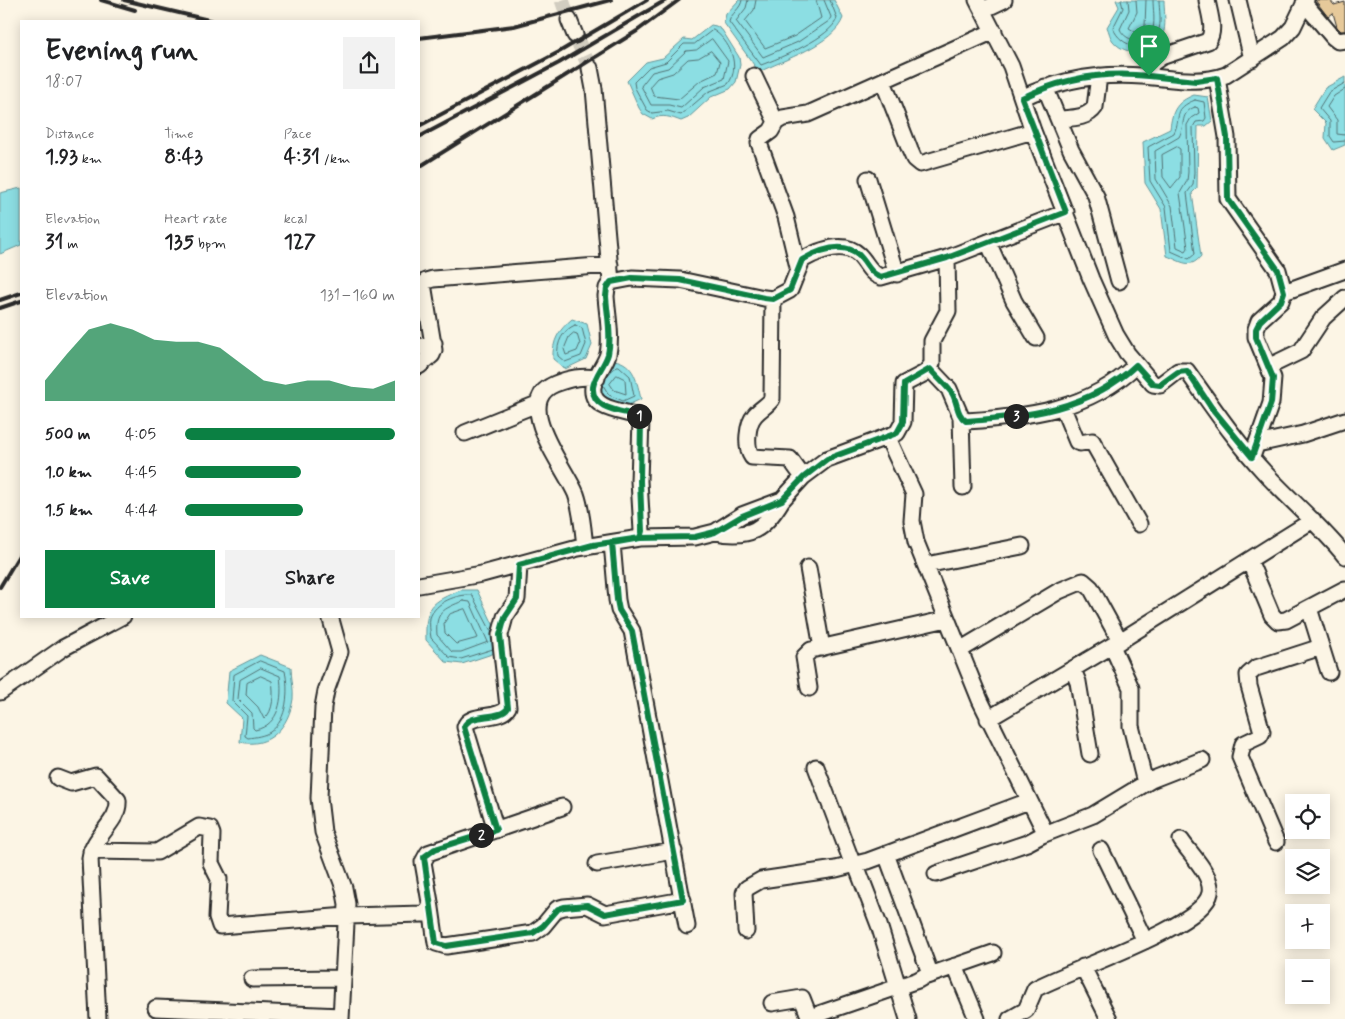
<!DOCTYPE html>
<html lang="en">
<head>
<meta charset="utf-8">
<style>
  :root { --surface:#fff; --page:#f2f2f2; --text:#202124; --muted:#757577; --accent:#0b8043 }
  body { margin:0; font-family:Mynerve,sans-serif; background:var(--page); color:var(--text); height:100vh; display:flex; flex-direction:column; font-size:19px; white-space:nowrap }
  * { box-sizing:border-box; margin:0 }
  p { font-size:16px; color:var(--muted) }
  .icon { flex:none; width:28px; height:28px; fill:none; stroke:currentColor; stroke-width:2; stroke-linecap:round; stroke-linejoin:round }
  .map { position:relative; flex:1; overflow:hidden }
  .sheet { position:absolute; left:20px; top:20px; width:400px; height:598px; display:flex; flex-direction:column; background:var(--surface); border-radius:0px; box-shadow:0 2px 12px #0003 }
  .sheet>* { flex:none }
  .buttons { position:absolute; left:1285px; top:794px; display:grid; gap:10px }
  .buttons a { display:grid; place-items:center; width:45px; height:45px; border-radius:0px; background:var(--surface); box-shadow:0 2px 12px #0003; font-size:25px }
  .pin { position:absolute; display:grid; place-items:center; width:42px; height:42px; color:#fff; margin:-51px -21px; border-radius:50% 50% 50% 0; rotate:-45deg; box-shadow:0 0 5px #0007 }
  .pin .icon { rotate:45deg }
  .km { position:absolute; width:25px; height:25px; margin:-12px; border-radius:50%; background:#222; color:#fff; font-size:14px; line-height:25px; text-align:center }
  .round { display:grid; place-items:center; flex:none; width:52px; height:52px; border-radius:0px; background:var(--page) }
  .summary { display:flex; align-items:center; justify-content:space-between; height:85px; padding:0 25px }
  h1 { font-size:28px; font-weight:700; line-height:38px }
  .metrics { display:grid; grid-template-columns:repeat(3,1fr); gap:8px; height:85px; padding:5px 25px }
  .metrics div { display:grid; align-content:center }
  .metrics b { font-size:21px; font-weight:700 }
  .metrics small { font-size:14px; font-weight:400 }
  .metrics p { font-size:14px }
  .chart { height:140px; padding:10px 25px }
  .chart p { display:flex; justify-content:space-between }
  .chart svg { width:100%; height:90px; margin-top:5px; fill:var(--accent); opacity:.7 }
  .button { display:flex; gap:10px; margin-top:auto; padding:10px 25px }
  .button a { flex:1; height:58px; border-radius:0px; background:var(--accent); color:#fff; font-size:20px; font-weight:700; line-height:58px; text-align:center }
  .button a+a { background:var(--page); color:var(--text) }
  ul { padding:0 25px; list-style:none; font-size:16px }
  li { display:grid; grid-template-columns:80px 60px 1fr; align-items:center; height:38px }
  li i { height:12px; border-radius:6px; background:var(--accent) }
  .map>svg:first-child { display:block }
</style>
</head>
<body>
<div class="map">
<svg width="1345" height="1019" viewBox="0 0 1345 1019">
  <rect width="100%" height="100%" fill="#fcf5e5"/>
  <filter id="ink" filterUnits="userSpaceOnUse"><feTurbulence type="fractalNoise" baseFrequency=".02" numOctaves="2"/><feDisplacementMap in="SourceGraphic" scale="10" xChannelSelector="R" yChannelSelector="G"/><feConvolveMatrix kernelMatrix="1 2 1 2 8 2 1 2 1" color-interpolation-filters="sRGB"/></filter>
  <g filter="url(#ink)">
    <!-- water -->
    <path fill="#8cdee3" stroke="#659699" d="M739,0h95l9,18c-9,26 -60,42 -84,54l-35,-49 2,-9z
      M1116,0h48c0,9 2,22 0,31 -6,22 -37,28 -51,10 -3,-3 -4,-10 -6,-14l12,-20z
      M711,25l5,1 6,4 17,27 1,8 -4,17 -6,7 -19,8 -23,21 -7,3c-11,-4 -18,-7 -29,-2l-9,-5 -4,-6 -12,-27 19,-19 17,-4 21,-19 8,1z
      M1345,77v68l-12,5 -8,-12 1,-15 -14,-14 13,-21z
      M1194,95l14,2 4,24 -6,5h-8l-1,62 -5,5 9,63c-11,14 -20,5 -34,0l-6,-47 -16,-26 -2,-41 27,-13c2,-18 6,-27 24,-34z
      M21,188v57l-21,9v-61z
      M572,319l15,5 5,21 -6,14 -21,10 -12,-10c-1,-19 6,-29 19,-40z
      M614,360c21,3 23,23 27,39l-17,8c-13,-6 -26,-12 -27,-27z
      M461,590h16l22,47 -1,15 -36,12 -16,-2 -20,-22c-1,-34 5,-38 35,-50z
      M260,655l31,12c0,10 3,22 2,32 -4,27 -23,50 -53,43l2,-24 -16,-15 3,-32z"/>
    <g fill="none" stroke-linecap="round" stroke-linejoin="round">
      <!-- shore -->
      <path stroke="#527375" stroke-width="1" d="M742,0c-1,9 -11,13 -13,22l32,43c19,-7 71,-28 76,-47l-7,-18
        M748,0l-2,8 -10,13 27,36 35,-15 31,-21 2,-4 -7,-17
        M756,0l-2,10 -9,11 20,27 30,-12 26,-18 -5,-18
        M1121,0l2,8 -10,20c8,20 35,26 45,4 4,-9 1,-23 1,-32
        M1128,0l1,10 -9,19c6,14 28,16 33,-1 2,-8 0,-19 0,-28
        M1136,0l1,12 -8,16 8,5 8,-7 1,-26
        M713,30c17,10 28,37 15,54l-20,8 -27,23 -13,-4 -16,2 -5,-3 -12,-22 -1,-6 15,-15 17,-5 18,-18h10z
        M712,39l16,22 -4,18 -20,8 -23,21 -12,-3h-18l-10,-19 11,-14 16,-4 18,-17 10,-1z
        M711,51l9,11 -3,11 -17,8 -21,18 -25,-3 -4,-10 7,-8 16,-5 15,-14 10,-1z
        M1345,83l-16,9 -10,16 11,13v15l4,6 11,-1
        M1345,89l-11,7 -7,11 10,13v14l8,1
        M1195,100l9,2 2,16 -2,3 -8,1 -3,5 1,45 -1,13 -6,8 8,61 -6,5 -18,-8 -5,-44 -16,-26 -2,-34 26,-14c8,-17 -2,-24 21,-33z
        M1195,107l3,1 1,5 -8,5 -4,7 1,47 -1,9 -7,12 8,55 -2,3 -9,-4 -5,-41 -16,-27 -1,-28 24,-14c7,-13 0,-24 16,-30z
        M1177,147l3,2v28l-9,11 -8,-11 -1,-22z
        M575,325l7,3 4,16 -5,12 -16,6 -7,-6c-2,-13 5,-26 17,-31z
        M574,333l3,1 3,10 -3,7 -11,4 -2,-6 5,-12z
        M617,375l8,4 1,15 -12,-4 -4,-6z
        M603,385l6,10 14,6 11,-5 -4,-20 -11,-10h-3l-9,10
        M463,601l7,1 18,40 -27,10h-9l-15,-17c-2,-23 6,-26 26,-34z
        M465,609l13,29 -22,6 -11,-11 -1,-10 6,-9z
        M492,633l-20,-38c-15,-1 -37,7 -42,23 -1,5 0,14 1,20l18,19 12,2 32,-10
        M260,661l25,10c4,19 3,49 -15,61 -6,4 -15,5 -22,6l-3,-2 2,-20 -15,-15 2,-26z
        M261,668l19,8c3,22 0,49 -25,54l-2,-2 -1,-15 -14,-14 2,-19z
        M261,676l11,5c2,11 2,31 -8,38l-6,-12 -12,-12 1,-12z"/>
    </g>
    <!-- building -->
    <path fill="#e6c99a" stroke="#2b2b2b" d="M1315,0h15l4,5 11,-3v29h-4l-4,-4 -4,-14 -5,4z"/>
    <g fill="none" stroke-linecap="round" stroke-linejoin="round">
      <!-- minor-tunnel -->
      <path stroke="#d2cdc0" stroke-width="15" stroke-dasharray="15 8" stroke-linecap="butt" d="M562,0l7,20
        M575,35l15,33"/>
      <defs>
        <path id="minor" d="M977,0l34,66 22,65 58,148 25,56 11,18 26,31 7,1 18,-14h9c25,35 49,71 79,103 26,28 55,52 79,82
          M1238,0l14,59
          M1304,3l29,34 5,4 7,-1
          M983,10l21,-10
          M569,20l6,15
          M590,68l4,21 17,193
          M754,76l22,46 -5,9 -11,8 -1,4 27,74 12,50
          M1149,76l2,-12 10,-7 47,-16c8,-11 1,-28 -1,-41
          M1217,78l10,59 1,62 50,71 6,22 -3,9 -22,20 -3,8v8l17,41 -2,25 -19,54
          M883,81l27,69 4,9 6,5 113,-33
          M1045,87l26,63 25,46 23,85
          M1022,98c38,-19 78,-25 120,-22 29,2 56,9 84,-1l57,-37 10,-11 13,-27
          M1059,119c12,-1 28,0 36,-12l4,-31
          M776,122l7,-4 25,-4 186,-83
          M868,179l29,95
          M988,242l26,59 22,37
          M419,289l7,-8 7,-2 177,-14
          M1284,292l61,-22
          M773,299l-1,100c-5,7 -12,10 -17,16 -8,9 -10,32 -3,42l38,2 13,18
          M419,347l15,-4
          M419,366l13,-11 2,-5 -11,-66
          M1270,366l31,-15 22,-33 22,-20
          M930,369l19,20 12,28 5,4c62,-4 123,-11 170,-56
          M1063,408l14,34 3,1 12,-2 47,83
          M961,417l2,70
          M465,433l72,-29
          M888,438l26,56 -2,27 4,21 64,158 64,130 -2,5 -15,8 -91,31
          M1257,444l46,-10 42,-14
          M715,532c35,7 49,-2 67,-32
          M640,538l55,-1 20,-5 27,-17 40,-15 21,-23 24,-18 70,-26 6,-11 1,-38 21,-11 7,-9v-23l16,-30 -1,-53
          M612,543l5,57 2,10 13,21 55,295
          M585,547c-2,-18 -3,-36 -9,-53 -11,-27 -65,-92 -21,-110 15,-6 26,-8 42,-6
          M1249,560l23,55 6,6 8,-1 59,-31
          M926,565l96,-19
          M808,568l14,80
          M419,585l63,-11 96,-26 62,-10 2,-7 -3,-50 2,-62 -3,-3c-15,-5 -48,-6 -45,-29 2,-12 12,-22 15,-33 4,-18 -1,-40 -2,-58l1,-8 4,-6 21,-4 48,2 84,18 9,1 17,-9 12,-30c16,-9 41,-20 57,-5 8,8 11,19 22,22l66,-19 119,-46
          M1309,608l20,64
          M330,616l10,36 -14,39 -3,16 -4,91 4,34 21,56 3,16 -6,115
          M1112,646l19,42v38l14,57
          M960,650l99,-59 24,-10 8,7 29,53
          M1073,670l5,12 12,72
          M809,688l-5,-31 7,-7 136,-31
          M0,692l63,-44 60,-32
          M988,719l132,-78 193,-121
          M816,767l37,98
          M58,778l13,5 25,-7 22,24c2,22 -25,35 -28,58l8,161
          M496,830l-31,-103c4,-15 35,-6 43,-20l-8,-72 5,-18 12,-18 2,-34
          M1042,835l51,-20 58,-35 51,-20
          M1276,842l-36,-85 3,-13 17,-8 2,-4 -13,-46 -1,-11 8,-7 65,-21
          M1101,850l44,91
          M91,851l66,1 42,-25 11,2 2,5 -1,29 8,16 -2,38 3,9 127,-10 76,-2 8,-6 -8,-46 5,-9 134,-46
          M597,864l77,-13
          M856,865l23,60 29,94
          M431,908l5,35 10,3 87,-13 10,-7 14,-17 7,-2 23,-2 18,9 78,-14
          M746,931l-2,-38 3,-5 14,-8 75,-11 32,-8 161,-60
          M955,966l22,53
          M1083,967l26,52
          M927,976l66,-23
          M252,979l90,-1
          M772,1003l30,-5 7,18h4l105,-36 12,-7 -44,-119
          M156,1008l185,8
          M1010,1019l16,-9 9,-21c31,-18 169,-62 175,-96 3,-18 -20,-39 -29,-53"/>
      </defs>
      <!-- minor casing -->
      <use href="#minor" stroke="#2b2b2b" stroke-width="19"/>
      <!-- minor -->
      <use href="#minor" stroke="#fcf5e5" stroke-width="15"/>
      <!-- rail -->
      <path stroke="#2b2b2b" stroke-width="4" d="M101,0l34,10
        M124,0l89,21
        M419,38l95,-12 97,-26
        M419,126l140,-74 88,-52
        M419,137l140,-74 107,-63
        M419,167l218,-136 42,-31
        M0,300l21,-7
        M0,308l21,-7
        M0,587l21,-35"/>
    </g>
  </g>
  <g fill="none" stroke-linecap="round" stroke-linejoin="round" filter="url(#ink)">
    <defs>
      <path id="route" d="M1149,76c-44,-5 -87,2 -127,22l44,114 -119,46 -66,19c-11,-3 -14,-14 -22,-22 -16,-14 -41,-4 -57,5l-12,30 -17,9 -9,-1 -84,-18 -48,-2 -21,4 -4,6 -1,8c1,18 6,40 2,58 -3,11 -13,21 -15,33 -2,23 30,24 45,29l3,3 -1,62 2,50 -2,7 -28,5 5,57 2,10 13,21 51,269 -78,14 -18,-9 -23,2 -6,2 -15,17 -10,7 -87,13 -10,-3 -12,-86 11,-8 61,-19 -32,-103c5,-15 36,-6 44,-19l-8,-73 5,-18 12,-18 2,-34 74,-20 47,-7 55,-1 20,-5 27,-16 40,-16 22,-23 23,-18 70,-26 6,-11 1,-38 26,-15c7,8 16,16 22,24 6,10 4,21 14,28 61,-4 124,-12 170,-56l17,19 7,1 18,-13 9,-1 24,36 41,50 19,-54 2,-25 -17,-41v-8l4,-8 21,-20 3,-9 -6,-22 -50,-71 -1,-62 -10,-59 -21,3 -47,-5"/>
    </defs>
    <!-- route casing -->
    <use href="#route" stroke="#fff" stroke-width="10"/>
    <!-- route -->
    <use href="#route" stroke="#0b8043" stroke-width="6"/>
  </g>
</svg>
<div class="buttons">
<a><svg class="icon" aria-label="locate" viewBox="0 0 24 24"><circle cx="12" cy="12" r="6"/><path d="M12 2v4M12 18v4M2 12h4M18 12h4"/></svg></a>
<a><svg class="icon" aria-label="layers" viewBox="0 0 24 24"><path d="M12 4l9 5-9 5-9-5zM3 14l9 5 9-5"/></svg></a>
<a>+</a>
<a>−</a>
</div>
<div class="pin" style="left:1149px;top:76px;background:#1e9e55"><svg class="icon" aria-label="arrive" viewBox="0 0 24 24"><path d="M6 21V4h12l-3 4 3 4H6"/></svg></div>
<b class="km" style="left:639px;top:416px">1</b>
<b class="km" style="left:481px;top:835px">2</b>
<b class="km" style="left:1016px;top:416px">3</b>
<section class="sheet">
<div class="summary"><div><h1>Evening run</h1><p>18:07</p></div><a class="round"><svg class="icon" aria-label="share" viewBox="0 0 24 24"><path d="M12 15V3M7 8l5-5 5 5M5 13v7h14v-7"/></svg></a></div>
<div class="metrics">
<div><p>Distance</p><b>1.93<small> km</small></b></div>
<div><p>Time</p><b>8:43</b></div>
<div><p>Pace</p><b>4:31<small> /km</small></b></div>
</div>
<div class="metrics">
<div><p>Elevation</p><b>31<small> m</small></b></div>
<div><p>Heart rate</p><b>135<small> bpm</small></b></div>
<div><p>kcal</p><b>127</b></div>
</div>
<div class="chart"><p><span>Elevation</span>131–160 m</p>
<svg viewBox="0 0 160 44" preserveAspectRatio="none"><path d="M0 44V34L10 21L20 9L30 6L40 9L50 14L60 15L70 15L80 18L90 26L100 34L110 36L120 34L130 34L140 37L150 38L160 34V44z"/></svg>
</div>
<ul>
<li><b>500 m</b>4:05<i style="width:100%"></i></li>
<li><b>1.0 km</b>4:45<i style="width:55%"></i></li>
<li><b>1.5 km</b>4:44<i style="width:56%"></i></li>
</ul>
<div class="button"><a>Save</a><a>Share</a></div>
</section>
</div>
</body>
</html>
